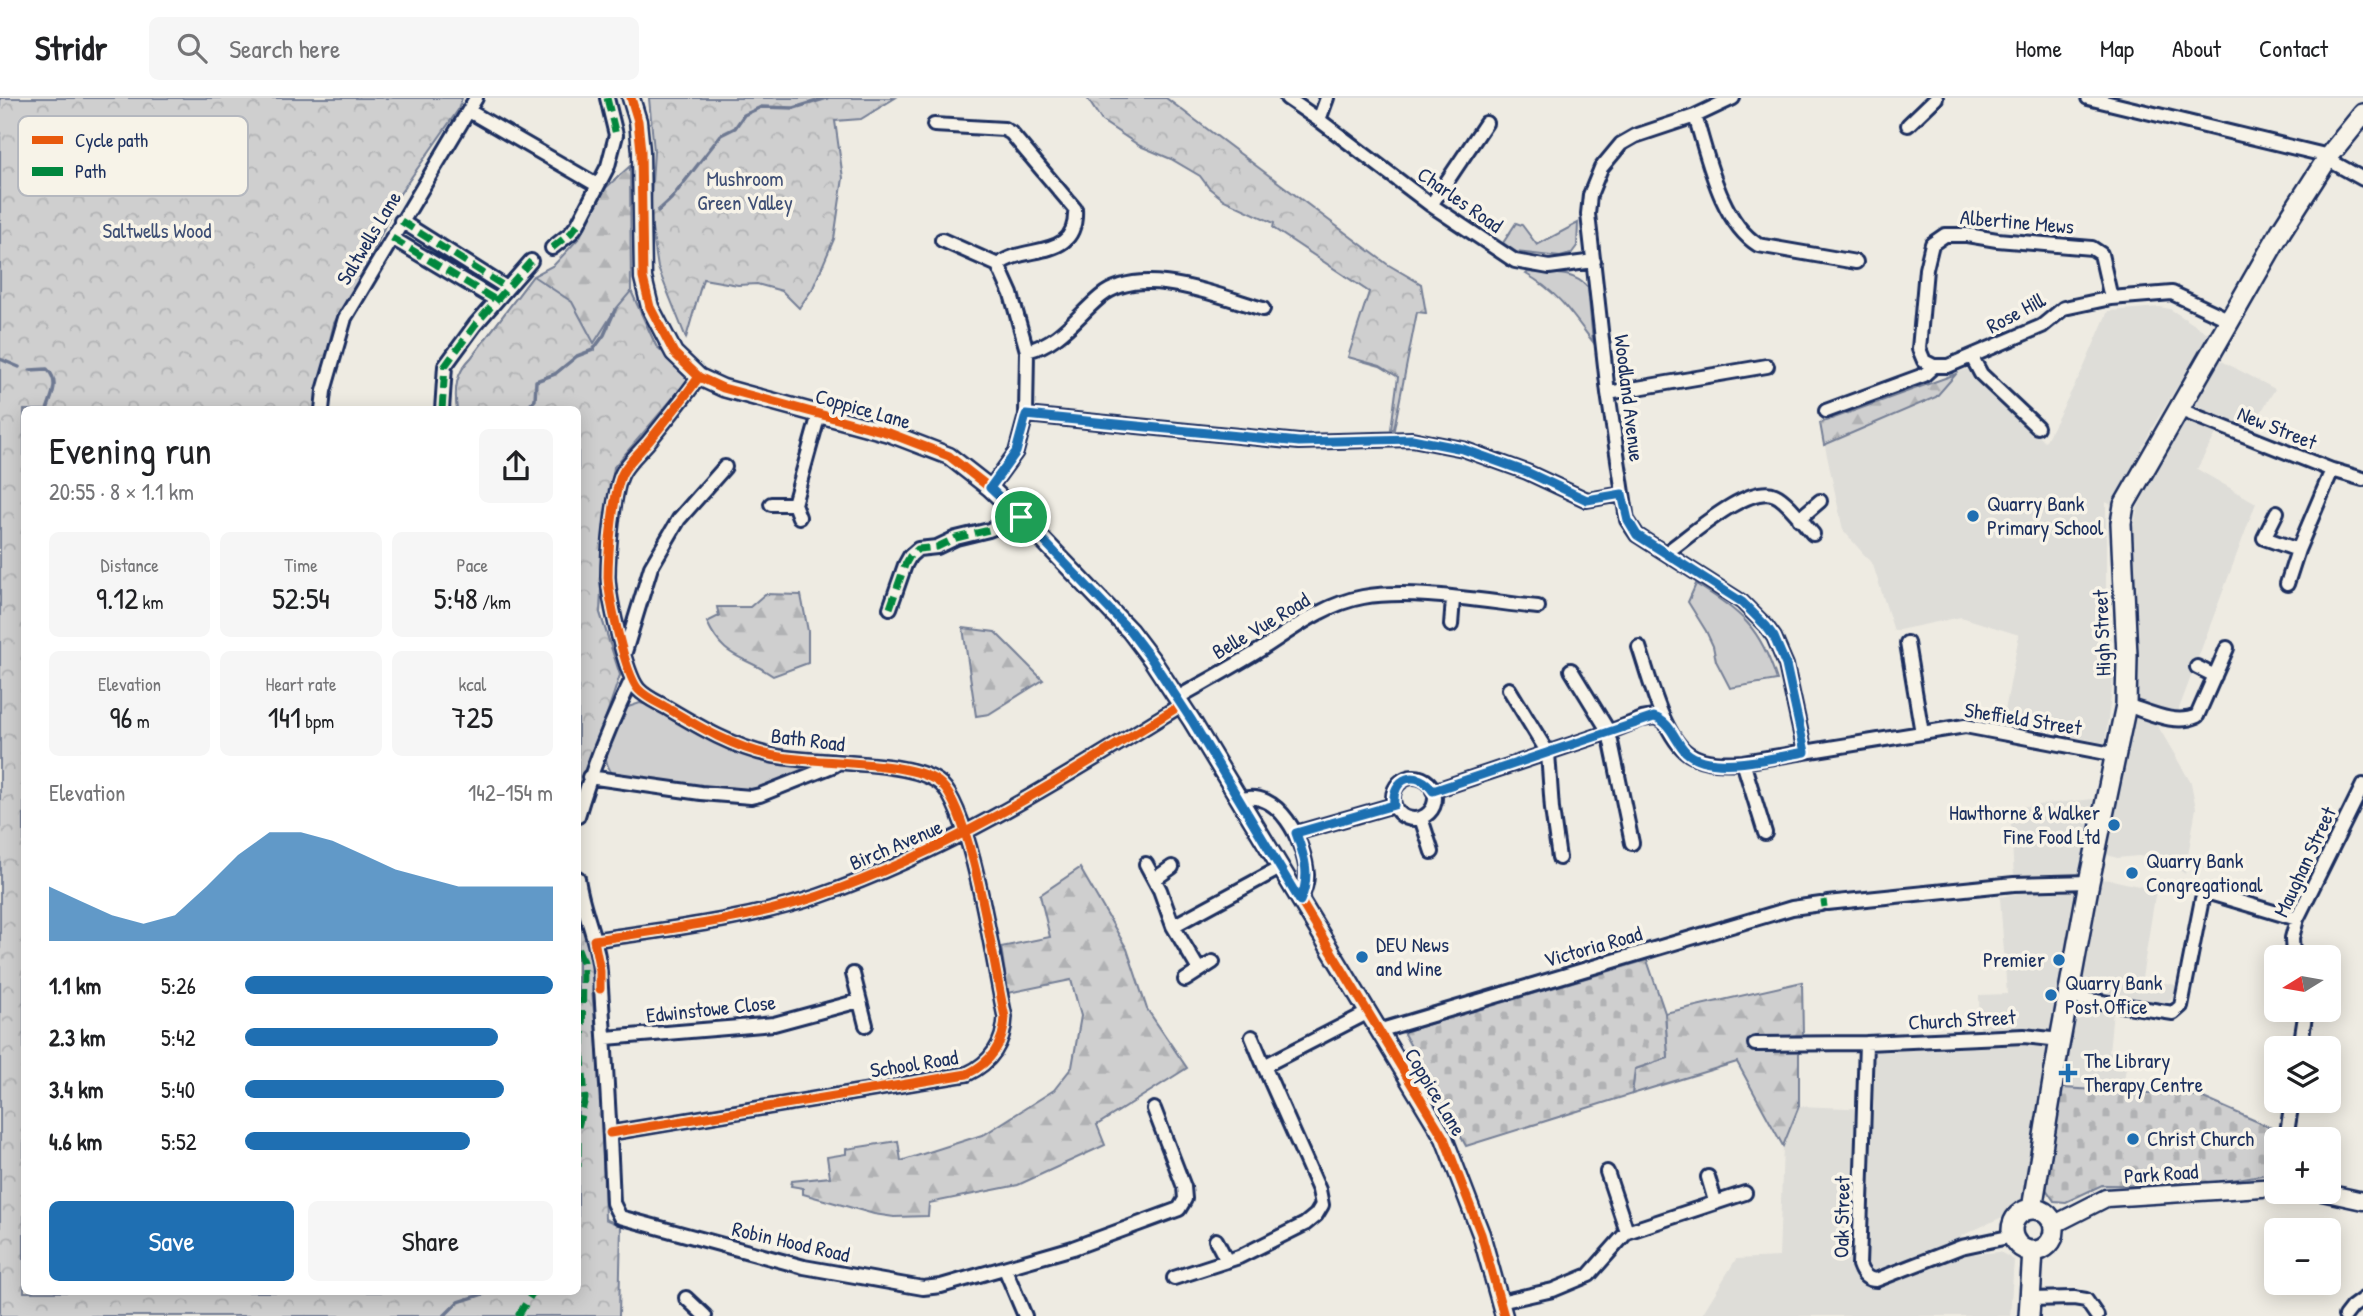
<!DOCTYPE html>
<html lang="en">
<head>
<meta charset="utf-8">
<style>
  :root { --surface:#fff; --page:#f6f6f6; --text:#202124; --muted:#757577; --line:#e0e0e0; --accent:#1f6fb2 }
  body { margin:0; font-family:"Patrick Hand",sans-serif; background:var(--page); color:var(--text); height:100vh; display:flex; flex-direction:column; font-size:26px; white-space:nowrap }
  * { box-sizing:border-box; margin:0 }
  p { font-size:23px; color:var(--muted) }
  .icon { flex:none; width:38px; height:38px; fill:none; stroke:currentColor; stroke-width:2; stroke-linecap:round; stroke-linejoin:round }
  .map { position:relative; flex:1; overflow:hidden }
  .side { position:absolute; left:21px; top:308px; width:560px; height:889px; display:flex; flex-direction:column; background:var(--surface); border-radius:10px; box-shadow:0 4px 18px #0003 }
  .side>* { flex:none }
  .needle { width:46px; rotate:259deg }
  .controls { position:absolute; left:2264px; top:847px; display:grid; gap:14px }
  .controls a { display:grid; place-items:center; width:77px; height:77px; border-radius:10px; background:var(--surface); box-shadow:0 4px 18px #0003; font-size:35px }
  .pin { position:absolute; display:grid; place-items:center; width:60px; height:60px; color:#fff; margin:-30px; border:4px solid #fff; border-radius:50%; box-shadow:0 2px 7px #0007 }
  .round { display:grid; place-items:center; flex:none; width:74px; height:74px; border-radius:10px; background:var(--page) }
  .overview { display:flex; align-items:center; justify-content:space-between; height:119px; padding:0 28px }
  h1 { font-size:38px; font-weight:600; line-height:52px }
  .stats { display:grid; grid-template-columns:repeat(3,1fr); gap:10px; height:119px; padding:7px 28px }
  .stats div { display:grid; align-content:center; border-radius:10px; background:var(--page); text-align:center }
  .stats b { font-size:30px; font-weight:600 }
  .stats small { font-size:19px; font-weight:400 }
  .stats p { font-size:19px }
  .chart { height:196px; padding:14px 28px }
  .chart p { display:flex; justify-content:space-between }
  .chart svg { width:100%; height:126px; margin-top:7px; fill:var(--accent); opacity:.7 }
  .cta { display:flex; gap:14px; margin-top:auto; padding:14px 28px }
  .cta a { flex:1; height:80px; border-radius:10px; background:var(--accent); color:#fff; font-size:28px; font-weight:600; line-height:80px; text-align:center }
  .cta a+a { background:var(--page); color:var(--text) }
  ul { padding:0 28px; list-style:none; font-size:23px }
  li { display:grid; grid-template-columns:112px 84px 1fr; align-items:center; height:52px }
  li i { height:18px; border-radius:9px; background:var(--accent) }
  header { display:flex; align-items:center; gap:42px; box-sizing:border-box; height:98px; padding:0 35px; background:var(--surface); border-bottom:2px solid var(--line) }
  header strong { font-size:33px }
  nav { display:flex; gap:38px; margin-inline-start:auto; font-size:24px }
  .search { width:490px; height:63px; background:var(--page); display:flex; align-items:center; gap:18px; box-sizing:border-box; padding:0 24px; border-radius:10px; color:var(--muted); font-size:26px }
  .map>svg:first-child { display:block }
</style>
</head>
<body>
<header>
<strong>Stridr</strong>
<div class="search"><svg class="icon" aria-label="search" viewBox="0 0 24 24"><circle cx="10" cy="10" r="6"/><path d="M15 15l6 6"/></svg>Search here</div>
<nav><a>Home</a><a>Map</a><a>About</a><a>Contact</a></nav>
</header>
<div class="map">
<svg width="2363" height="1218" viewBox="0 0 2363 1218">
  <defs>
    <pattern id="forest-firs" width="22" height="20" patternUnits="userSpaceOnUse" patternTransform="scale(1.75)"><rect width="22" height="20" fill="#cfcfcf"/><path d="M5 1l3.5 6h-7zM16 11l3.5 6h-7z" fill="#b1b2b4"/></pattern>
    <pattern id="cemetery-stones" width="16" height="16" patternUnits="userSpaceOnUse" patternTransform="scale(1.75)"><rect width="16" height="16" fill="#cfcfcf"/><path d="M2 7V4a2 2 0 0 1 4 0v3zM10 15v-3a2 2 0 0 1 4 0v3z" fill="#b1b2b4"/></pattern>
    <pattern id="park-crowns" width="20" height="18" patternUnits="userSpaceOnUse" patternTransform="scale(1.75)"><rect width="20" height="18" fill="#cfcfcf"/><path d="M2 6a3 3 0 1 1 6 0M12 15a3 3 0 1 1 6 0" fill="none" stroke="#b1b2b4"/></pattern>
  </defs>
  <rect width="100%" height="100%" fill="#eeebe2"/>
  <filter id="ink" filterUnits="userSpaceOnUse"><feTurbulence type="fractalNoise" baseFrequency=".0143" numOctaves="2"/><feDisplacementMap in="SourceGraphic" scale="14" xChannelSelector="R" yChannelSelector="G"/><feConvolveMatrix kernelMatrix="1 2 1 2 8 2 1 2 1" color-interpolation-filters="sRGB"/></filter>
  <g filter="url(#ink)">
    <!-- built -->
    <path fill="#deddd8" d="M2160,209l10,2 39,25 -57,94 -39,78 -7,-4v112l7,66 -8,63 -102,-21 16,-87 -58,-18 -67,14 -21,-66 -30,-35 -23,-107 150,-55 75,74 39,-75 24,-56z
      M2216,260l59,31 -25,41 -62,-23z
      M2182,317l35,17 -20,37 59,34 -79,211 -45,-13 2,-74 -2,-92 5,-26z
      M2131,616l24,7 36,62 5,25 -11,66 -21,-15 -26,-3 -21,2 -13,-4z
      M2093,701l-14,77 -65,1 -4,-69z
      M2099,781l13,1 44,10 -14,88 34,7 -2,12 -12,8 -85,-9z
      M2076,793l-26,143h-70l-1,-39 28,-1 -7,-97 25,-5z
      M2075,907l38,6 -4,41 19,4 -6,36 -60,-4z
      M1982,944h67l-27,154 -4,11 -7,6 -50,23 13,18 26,-2 14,8 -4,56h-309l35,-57 43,-2 4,-111 16,-40 72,3 4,-59z"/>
    <!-- grass -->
    <path fill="#cfcfcf" stroke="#757f96" stroke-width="2" d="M1516,125l6,2 15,20 41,-22 -1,23 -6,8 -11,3 -44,-5 -13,-9z
      M1528,174c20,2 46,-2 60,16l5,54c-21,-28 -35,-50 -67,-68z
      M1696,486c46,29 64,43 81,96l-47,8 -14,-27 -3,-15 -7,-15 -18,-29z
      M640,605l8,2 52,30 48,20 72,12 -69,26 -137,-17c-19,-23 -2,-43 8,-67z"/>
    <!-- forest -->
    <path fill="url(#forest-firs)" stroke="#757f96" stroke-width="2" d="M630,68l1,125 25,55 35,31 -77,90 -11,74 -3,72 20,62 -33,72 -9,-337 -121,-1c-3,-19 0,-37 14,-51l62,-82 21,-11 26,-28 19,-43z
      M1956,276l-20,23 -112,48 -4,-22z
      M765,496l36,1 7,36v32l-35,13c-31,-22 -48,-15 -66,-54l12,-6 -2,-9h33z
      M963,530l32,4 48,48 -54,34 -13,2z
      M1080,770l47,81 20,60 40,59 -90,57 8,20 -87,40 -89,18 -1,13 -34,1 -20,-3 -71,-20v-6l-12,-2 1,-5 38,-4 -3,-20 19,-3v-5l52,-8 3,20 84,-27 69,-44 18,-23 9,-51 -10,-36 -63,13 -7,-46 49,-10 -10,-42z
      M1802,884l1,53 -44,3 1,12 39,1v55l-16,40 -46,-84 -105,32 3,-25 33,-11 -3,-45z"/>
    <!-- cemetery -->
    <path fill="url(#cemetery-stones)" stroke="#757f96" stroke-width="2" d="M1647,862l18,53 3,45 -33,11 -3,25 -166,52 -63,-114z
      M2062,990l137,8 75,33 -3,39 -4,6 -71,12 -94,-1 -36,17 -12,-1 -8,-12z"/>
    <!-- park -->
    <path fill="url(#park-crowns)" stroke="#757f96" stroke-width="2" d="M0,0h462l-4,12 -61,88 -27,62 -36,63 -19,79 1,7 -292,1v882h554v-396l16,69 -2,25 9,99 4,130 16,7 -2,90h-619z
      M649,0h246l-34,21 -26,2 8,57 -9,61 -21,49 -14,20 -17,-17 -25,-7 -19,1 -35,-6 -17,59 -28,-70 -8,-52 4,-65z
      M1087,0h79l221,166 34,20 5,29 -9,-1 -23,117h-3l7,-52 -18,-11 -32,-9 21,-65 -96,-64 1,-5 -50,-23 -15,-12 -9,-12 -29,-17 -31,-13 -38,-25z
      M533,178l39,26 22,41 21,-33 16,-19 25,55 35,31 -77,90 -11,74 -3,72 20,62 -42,125v-390l-121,-1c-3,-20 -1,-36 14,-51z"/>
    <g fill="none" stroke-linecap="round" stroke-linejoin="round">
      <!-- stream -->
      <path stroke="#6e7992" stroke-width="3.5" d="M658,113l13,-12 50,-64 14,-7 9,-13 17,-8 33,1 33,-10
        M0,261l19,8
        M30,272l17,-1c13,13 5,25 0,41
        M525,312l10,-10 1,-19 19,-7 22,-18 16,-6 11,-15 11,-25
        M444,1218l14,-14 31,-10"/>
      <defs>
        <path id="street" d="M1287,0l32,22
          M1327,0l-8,22 112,85 84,56 34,6 45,-6
          M1733,0l-38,18 -60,20 -14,8 -20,24 -11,27 -2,19 20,179 19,127 10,15 105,67 24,24 8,11 12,28 19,87
          M2088,0l241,58
          M469,13l128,74
          M1695,18c13,41 25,105 63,129l98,17
          M934,27l70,4 7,4 64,76c3,53 -50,34 -77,56
          M1908,27l28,-27
          M2327,61l36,20
          M1431,107l55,-82
          M401,123l106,67
          M392,140l104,62
          M942,142l56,25 13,29 16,57 -1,64 -10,37 -26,36
          M552,150l19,-15 7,-9 30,-58 8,-31 -9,-37
          M1027,253c33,-8 49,-34 73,-54 41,-34 118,-1 163,12
          M1972,259l9,17 56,53
          M1934,268l-10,-5 -5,-12 7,-80 6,-25 13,-9h22l30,5 95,8 9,6 10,44
          M1608,295l159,-27
          M2178,311l154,61 31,9
          M322,312l2,-19 21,-73 131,-220
          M442,312l3,-44 30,-41 56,-64
          M1826,313l98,-36 10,-9h14l94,-40 22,-18 47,-10 61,-5 58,27
          M1026,317l273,27 113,-3 51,10 64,23 60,28 35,-6
          M771,406h23l5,13
          M794,406l25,-90
          M2277,414l-13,26 34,12
          M1799,421l21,-18
          M1667,454c22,-15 81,-69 108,-57 12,5 29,29 38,39
          M2287,486l11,-34 34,-80
          M890,510l15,-43 5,-9 8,-7 19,-2 19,-9 33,-8 32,-13
          M1451,527l2,-26
          M1907,545l15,90
          M1639,549c10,29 24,90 50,107 16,10 36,9 54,8l222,-36 152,29
          M625,554l26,-85 28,-48 46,-52
          M2197,569l18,9
          M1571,572l38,62 23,111
          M1509,591l39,64 4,56 7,49
          M1177,600c28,-16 56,-31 83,-48 33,-21 64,-46 103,-53 50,-9 124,5 175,10
          M2126,607c23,7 49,21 71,11l30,-68
          M1743,664l22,71
          M589,679l112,16 50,4 9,-2 75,-30
          M1393 700a21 21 0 1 1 42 0a21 21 0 1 1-42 0Z
          M1433,693l176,-59 33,-13 12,-2 9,3
          M1239,702c39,-14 66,42 68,75 0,9 -3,17 -7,26
          M578,718c14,-48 32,-92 54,-137
          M1421,720l11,34
          M1296,735l98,-28
          M1146,766l14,26 13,36 26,44
          M578,780c4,32 20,62 22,94 5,77 10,154 13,231l7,14 184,50 119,21 18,-2 132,-38 106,-39 6,-10 -1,-12 -30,-78
          M1155,781l17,-12
          M1827,805l187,-19 75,-2
          M1173,828l107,-58
          M594,842c75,-11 153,-20 225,-44 130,-45 246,-119 362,-191
          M2293,859l-1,-19 5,-19 66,-134
          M853,876l13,51
          M1185,882l28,-18
          M2069,899l104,16 8,-7 21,-107 4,-5h7l84,25
          M1378,933l414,-123 29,-4
          M1252,939l12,29
          M606,940l168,-14 85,-23
          M1866,945l-7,222c3,9 8,15 17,15l85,-33 52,-11
          M1755,946l111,-1 158,-7 36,4
          M2300,950l6,-38
          M610,1035l357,-59c24,-11 37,-31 38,-57 -11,-49 -32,-203 -64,-233 -29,-26 -131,-19 -171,-29 -37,-8 -69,-27 -101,-46 -10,-6 -23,-11 -31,-20 -13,-16 -29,-90 -30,-112 0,-21 5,-88 15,-105 6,-11 19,-22 27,-32 17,-21 33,-41 49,-63
          M2286,1041l6,-38
          M1607,1074l20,60
          M1708,1079l7,24
          M1216,1142l11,21
          M1005,1171l20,47
          M1174,1180l65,-21 66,-33 11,-9 6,-10 -3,-15 -55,-124 103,-53
          M686,1200l19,18
          M2030,1201l44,-1 12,2 11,16
          M1500,1204l53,-12 36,-15 38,-43 118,-39
          M2345,1218l7,-9 11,-8"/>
        <path id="secondary" d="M631,0l7,23 3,30 2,127 7,29 24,46 25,24 24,11 166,45 60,23 41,32 31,29 109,114 22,29 40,61 252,417 37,96 23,82
          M2322,1094l41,9
          M2053,1127l53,-27 171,-11"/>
        <path id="primary" d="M2032,1111l26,-158 31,-169 37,-177 1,-49 -6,-133 3,-18 157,-274 48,-75 34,-42
          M2012 1132a21 21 0 1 1 42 0a21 21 0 1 1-42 0Z
          M2029,1218l4,-65"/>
      </defs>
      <!-- street casing -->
      <use href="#street" stroke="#1b2f5e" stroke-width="18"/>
      <!-- secondary casing -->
      <use href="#secondary" stroke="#1b2f5e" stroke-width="21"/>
      <!-- primary casing -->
      <use href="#primary" stroke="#1b2f5e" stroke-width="24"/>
      <!-- street -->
      <use href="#street" stroke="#f7f3e8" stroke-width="12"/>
      <!-- secondary -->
      <use href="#secondary" stroke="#f7f3e8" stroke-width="16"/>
      <!-- primary -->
      <use href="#primary" stroke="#f7f3e8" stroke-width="19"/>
      <!-- quiet -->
      <path stroke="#00873e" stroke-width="7" stroke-dasharray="14 7" stroke-linecap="butt" d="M607,0l9,37
        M401,123l106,67
        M392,140l104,62
        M552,150l19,-15 7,-9
        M442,312l3,-44 30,-41 56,-64
        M890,510l15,-43 5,-9 8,-7 19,-2 19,-9 33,-8 32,-13
        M1821,806l6,-1
        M578,851l5,13 -1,97 3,40 -7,28
        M578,1044v25
        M518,1218l15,-24"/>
      <defs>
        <path id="cycleway" d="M631,0l7,23 3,30 2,127 7,29 24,46 25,24 24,11 166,45 60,23 41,32 31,29 109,114 22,29 40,61 252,417 37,96 23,82
          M1296,735l98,-28
          M600,891v-18l-6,-31c75,-11 153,-20 225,-44 130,-45 246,-119 362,-191
          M610,1035l357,-59c24,-11 37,-31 38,-57 -11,-49 -32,-203 -64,-233 -29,-26 -131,-19 -171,-29 -37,-8 -69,-27 -101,-46 -10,-6 -23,-11 -31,-20 -13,-16 -29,-90 -30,-112 0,-21 5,-88 15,-105 6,-11 19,-22 27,-32 17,-21 33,-41 49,-63"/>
      </defs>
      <!-- cycleway casing -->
      <use href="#cycleway" stroke="#f7f3e8" stroke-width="13"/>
      <!-- cycleway -->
      <use href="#cycleway" stroke="#e8590c" stroke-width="9"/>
    </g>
  </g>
  <g fill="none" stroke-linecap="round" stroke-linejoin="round" filter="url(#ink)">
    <defs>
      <path id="route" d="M1026,317l273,27 113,-3 51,10 64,23 60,28 35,-6 6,26 9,15 105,67 24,24 8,11 12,28 19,87c-30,5 -94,23 -119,0 -12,-12 -15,-30 -32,-35l-221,74c-15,-23 -42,-14 -39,14l-98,28c9,25 15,43 4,68l-108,-180 -40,-61 -22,-29 -109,-114 -31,-29 26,-36z"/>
    </defs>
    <!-- route casing -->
    <use href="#route" stroke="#fff" stroke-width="14"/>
    <!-- route -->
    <use href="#route" stroke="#1f6fb2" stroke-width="9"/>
  </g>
  <!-- markers -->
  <g fill="#1f6fb2" stroke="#f7f3e8" stroke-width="2.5">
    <circle cx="1973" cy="418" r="7"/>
    <circle cx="2114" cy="727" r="7"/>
    <circle cx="2132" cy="775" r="7"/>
    <circle cx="1362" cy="859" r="7"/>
    <circle cx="2059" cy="862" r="7"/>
    <circle cx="2051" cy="897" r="7"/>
    <path d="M2064.5 964.5h7v7h7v7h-7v7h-7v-7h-7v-7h7z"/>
    <circle cx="2133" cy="1041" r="7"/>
  </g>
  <g text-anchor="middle" stroke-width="7" stroke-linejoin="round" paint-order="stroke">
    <!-- park labels -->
    <g font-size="21" fill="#3f4f75" stroke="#f7f3e8">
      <text x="745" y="88">Mushroom<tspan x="745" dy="24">Green Valley</tspan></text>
      <text x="157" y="140">Saltwells Wood</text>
    </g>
    <!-- street labels -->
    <g font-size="21" fill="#1b2f5e" stroke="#f7f3e8">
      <text transform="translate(1460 102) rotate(35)" y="7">Charles Road</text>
      <text transform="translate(2017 124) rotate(5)" y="7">Albertine Mews</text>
      <text transform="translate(369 140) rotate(-59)" y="7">Saltwells Lane</text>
      <text transform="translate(2016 215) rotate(-28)" y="7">Rose Hill</text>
      <text transform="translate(1629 300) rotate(83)" y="7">Woodland Avenue</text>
      <text transform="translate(863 311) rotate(16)" y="7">Coppice Lane</text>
      <text transform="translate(2277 330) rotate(22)" y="7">New Street</text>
      <text transform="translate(1261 528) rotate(-31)" y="7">Belle Vue Road</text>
      <text transform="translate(2102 535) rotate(-92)" y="7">High Street</text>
      <text transform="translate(2023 621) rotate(9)" y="7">Sheffield Street</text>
      <text transform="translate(808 642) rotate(7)" y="7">Bath Road</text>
      <text transform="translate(896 747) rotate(-23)" y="7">Birch Avenue</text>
      <text transform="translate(2305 764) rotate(-65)" y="7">Maughan Street</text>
      <text transform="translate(1593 849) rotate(-16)" y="7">Victoria Road</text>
      <text transform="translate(711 911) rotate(-6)" y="7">Edwinstowe Close</text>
      <text transform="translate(1962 922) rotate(-3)" y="7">Church Street</text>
      <text transform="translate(914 966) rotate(-9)" y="7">School Road</text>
      <text transform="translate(1435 994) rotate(59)" y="7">Coppice Lane</text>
      <text transform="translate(2161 1076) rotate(-4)" y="7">Park Road</text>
      <text transform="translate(1842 1119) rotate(-89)" y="7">Oak Street</text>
      <text transform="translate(791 1144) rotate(13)" y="7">Robin Hood Road</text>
    </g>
    <!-- poi labels -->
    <g font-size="21" fill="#1b2f5e" stroke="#f7f3e8" text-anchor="start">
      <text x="1987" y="413">Quarry Bank<tspan x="1987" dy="24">Primary School</tspan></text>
      <text x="2100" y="722" text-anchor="end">Hawthorne &amp; Walker<tspan x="2100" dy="24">Fine Food Ltd</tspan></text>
      <text x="2146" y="770">Quarry Bank<tspan x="2146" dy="24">Congregational</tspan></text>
      <text x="1376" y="854">DEU News<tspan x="1376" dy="24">and Wine</tspan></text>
      <text x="2045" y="869" text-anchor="end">Premier</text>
      <text x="2065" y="892">Quarry Bank<tspan x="2065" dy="24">Post Office</tspan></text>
      <text x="2084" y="970">The Library<tspan x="2084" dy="24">Therapy Centre</tspan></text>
      <text x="2147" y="1048">Christ Church</text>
    </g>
  </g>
  <!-- legend -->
  <rect x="18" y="18" width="230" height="80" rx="10" fill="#f7f3e8" stroke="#b5b8bf" stroke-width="2"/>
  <rect x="32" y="38" width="31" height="8" fill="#e8590c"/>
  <rect x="32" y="69" width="31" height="9" fill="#00873e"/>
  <g font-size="19" fill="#1b2f5e">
    <text x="75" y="49">Cycle path</text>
    <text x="75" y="80">Path</text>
  </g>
</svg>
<div class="controls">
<a><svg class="needle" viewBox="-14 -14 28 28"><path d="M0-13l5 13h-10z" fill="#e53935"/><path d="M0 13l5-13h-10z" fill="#757577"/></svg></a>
<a><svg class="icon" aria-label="layers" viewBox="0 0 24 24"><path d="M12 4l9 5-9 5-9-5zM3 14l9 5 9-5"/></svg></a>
<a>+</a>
<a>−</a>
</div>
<div class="pin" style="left:1021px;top:419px;background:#1e9e55"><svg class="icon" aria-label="arrive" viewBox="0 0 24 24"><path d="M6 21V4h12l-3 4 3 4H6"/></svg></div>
<section class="side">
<div class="overview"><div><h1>Evening run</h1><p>20:55 · 8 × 1.1 km</p></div><a class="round"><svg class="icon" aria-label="share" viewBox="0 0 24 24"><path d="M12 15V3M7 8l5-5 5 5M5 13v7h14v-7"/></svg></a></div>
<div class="stats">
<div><p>Distance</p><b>9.12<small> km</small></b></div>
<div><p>Time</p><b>52:54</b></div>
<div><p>Pace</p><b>5:48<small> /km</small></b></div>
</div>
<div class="stats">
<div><p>Elevation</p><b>96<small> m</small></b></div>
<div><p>Heart rate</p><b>141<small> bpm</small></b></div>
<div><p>kcal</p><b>725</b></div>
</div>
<div class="chart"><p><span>Elevation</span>142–154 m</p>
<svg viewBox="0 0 160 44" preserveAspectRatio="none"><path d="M0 44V25L10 30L20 35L30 38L40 35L50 25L60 14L70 6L80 6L90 9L100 14L110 19L120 22L130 25L140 25L150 25L160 25V44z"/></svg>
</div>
<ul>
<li><b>1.1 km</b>5:26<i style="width:100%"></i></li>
<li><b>2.3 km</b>5:42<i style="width:82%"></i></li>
<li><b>3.4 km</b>5:40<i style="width:84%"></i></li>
<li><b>4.6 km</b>5:52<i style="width:73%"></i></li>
</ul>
<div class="cta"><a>Save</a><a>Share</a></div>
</section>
</div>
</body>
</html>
